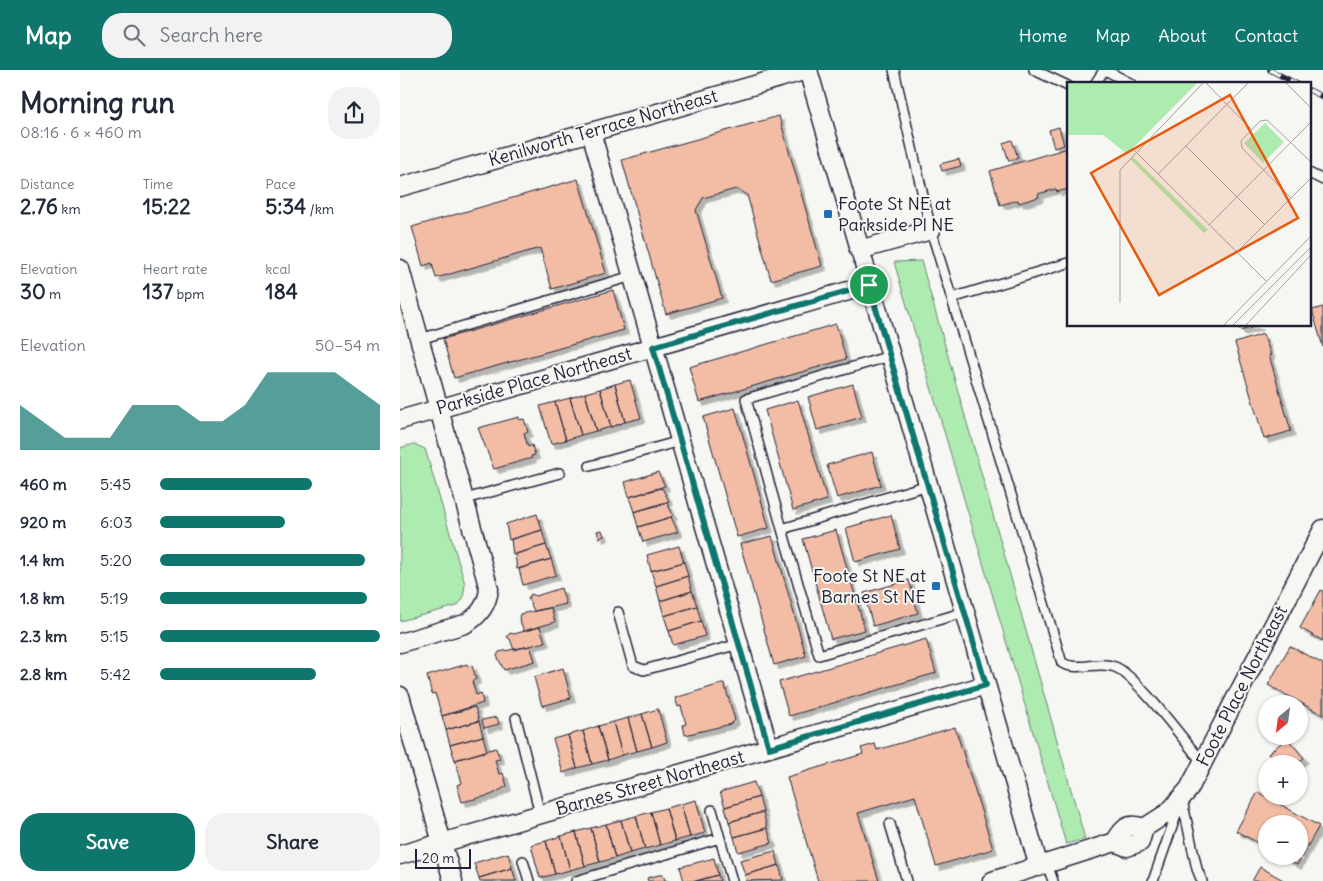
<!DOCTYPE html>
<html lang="en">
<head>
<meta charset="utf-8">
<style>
  :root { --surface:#fff; --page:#f2f2f3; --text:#1f2937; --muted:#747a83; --accent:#0f766e }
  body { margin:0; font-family:Delius,sans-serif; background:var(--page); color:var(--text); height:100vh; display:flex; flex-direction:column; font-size:19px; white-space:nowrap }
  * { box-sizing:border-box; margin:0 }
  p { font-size:16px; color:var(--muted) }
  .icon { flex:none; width:28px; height:28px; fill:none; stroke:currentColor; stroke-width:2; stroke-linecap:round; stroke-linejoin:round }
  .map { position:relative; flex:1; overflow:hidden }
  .drawer { display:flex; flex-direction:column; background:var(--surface); width:400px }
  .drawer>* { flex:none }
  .needle { width:32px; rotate:209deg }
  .fabs { position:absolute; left:858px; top:625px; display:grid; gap:10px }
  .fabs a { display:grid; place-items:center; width:50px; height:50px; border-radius:50%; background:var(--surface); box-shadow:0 1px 4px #0004; font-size:25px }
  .scale { position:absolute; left:15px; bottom:12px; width:56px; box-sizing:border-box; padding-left:5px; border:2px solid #22223b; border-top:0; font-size:14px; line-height:18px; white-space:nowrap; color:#22223b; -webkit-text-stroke:4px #f6f6f2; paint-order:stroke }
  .pin { position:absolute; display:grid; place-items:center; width:42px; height:42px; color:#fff; margin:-21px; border:2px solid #fff; border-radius:50%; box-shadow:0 1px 5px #0007 }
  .round { display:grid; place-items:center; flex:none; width:52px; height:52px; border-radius:20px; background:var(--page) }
  .summary { display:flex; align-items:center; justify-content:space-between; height:85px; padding:0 20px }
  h1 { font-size:28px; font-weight:700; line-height:38px }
  .stats { display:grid; grid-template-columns:repeat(3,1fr); gap:8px; height:85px; padding:5px 20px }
  .stats div { display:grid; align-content:center }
  .stats b { font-size:21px; font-weight:700 }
  .stats small { font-size:14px; font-weight:400 }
  .stats p { font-size:14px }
  .chart { height:140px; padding:10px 20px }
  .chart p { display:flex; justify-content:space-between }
  .chart svg { width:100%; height:90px; margin-top:5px; fill:var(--accent); opacity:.7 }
  .button { display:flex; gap:10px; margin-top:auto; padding:10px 20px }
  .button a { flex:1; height:58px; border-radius:20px; background:var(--accent); color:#fff; font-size:20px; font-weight:700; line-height:58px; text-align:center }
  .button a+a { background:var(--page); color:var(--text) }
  ul { padding:0 20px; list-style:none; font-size:16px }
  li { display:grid; grid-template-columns:80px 60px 1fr; align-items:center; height:38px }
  li i { height:12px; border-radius:6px; background:var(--accent) }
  header { display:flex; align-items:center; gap:30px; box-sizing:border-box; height:70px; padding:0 25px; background:var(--accent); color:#fff }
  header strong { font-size:24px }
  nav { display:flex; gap:28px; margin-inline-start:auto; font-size:18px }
  .search { width:350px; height:45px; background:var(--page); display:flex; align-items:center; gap:12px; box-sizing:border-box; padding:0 18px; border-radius:20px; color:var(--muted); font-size:19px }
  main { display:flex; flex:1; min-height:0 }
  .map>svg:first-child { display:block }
</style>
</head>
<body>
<header>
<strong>Map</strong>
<div class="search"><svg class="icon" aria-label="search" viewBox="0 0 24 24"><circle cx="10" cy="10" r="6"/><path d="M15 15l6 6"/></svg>Search here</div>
<nav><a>Home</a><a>Map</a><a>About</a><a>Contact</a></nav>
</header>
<main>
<section class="drawer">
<div class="summary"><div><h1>Morning run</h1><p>08:16 · 6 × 460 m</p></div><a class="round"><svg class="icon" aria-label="share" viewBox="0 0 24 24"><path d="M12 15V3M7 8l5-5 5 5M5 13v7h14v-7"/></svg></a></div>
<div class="stats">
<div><p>Distance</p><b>2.76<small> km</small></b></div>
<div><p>Time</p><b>15:22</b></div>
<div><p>Pace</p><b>5:34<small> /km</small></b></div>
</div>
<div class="stats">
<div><p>Elevation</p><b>30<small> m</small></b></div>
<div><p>Heart rate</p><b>137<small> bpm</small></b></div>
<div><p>kcal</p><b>184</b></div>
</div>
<div class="chart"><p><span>Elevation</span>50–54 m</p>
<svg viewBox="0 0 160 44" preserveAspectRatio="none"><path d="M0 44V22L10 30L20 38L30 38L40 38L50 22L60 22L70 22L80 30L90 30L100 22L110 6L120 6L130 6L140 6L150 14L160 22V44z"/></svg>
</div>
<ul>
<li><b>460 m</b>5:45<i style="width:69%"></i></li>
<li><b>920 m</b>6:03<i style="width:57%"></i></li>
<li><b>1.4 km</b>5:20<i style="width:93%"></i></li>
<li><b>1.8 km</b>5:19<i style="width:94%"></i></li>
<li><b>2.3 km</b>5:15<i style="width:100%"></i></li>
<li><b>2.8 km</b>5:42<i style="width:71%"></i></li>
</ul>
<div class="button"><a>Save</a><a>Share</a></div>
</section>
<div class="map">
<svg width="923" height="811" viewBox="0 0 923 811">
  <defs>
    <filter id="shadow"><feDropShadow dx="4.5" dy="4.5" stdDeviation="0" flood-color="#0004"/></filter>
  </defs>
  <rect width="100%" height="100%" fill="#f6f6f2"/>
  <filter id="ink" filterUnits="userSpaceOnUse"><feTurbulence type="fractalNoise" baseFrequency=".02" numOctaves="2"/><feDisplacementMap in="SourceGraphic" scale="10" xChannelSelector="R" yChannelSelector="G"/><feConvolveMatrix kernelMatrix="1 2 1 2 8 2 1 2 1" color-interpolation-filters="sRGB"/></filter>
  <g filter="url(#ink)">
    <!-- green -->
    <path fill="#aeebb1" stroke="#688676" d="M521,191l164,578 -19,5 -172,-582z
      M14,374l11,5 40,135 -2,15 -6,7 -57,15v-173z"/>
    <!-- building -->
    <path fill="#f2bda4" stroke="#22223b" filter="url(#shadow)" d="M379,46l43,150 -51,14 -24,-85 -11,-6 -33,9 -7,12 26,88 -56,16 -44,-154z
      M659,57l5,18 -10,3 -5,-18z
      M612,70l6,18 -9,3 -6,-18z
      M668,78v41l-11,3 -1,-3 -18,5 1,3 -20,6 -1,-3 -18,5 -10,-34z
      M559,89l2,7 -19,5 -2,-7z
      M178,109l28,94 -54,16 -12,-41 -104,30 -4,-15 -9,3 -11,-39z
      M213,220l11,40 -170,48 -11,-39z
      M923,237v40l-11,-37z
      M436,254l10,35 -147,43 -10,-35z
      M838,255h20v1l-18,5z
      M863,264l8,21h-2l22,76 -27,8 -29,-96z
      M230,310l11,38 -16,4 -10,-38z
      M215,314l10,38 -14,5 -11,-38z
      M453,314l9,33 -45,13 -9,-33z
      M200,319l11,38 -15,4 -11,-38z
      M185,323l11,38 -15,4 -11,-37z
      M170,328l11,37 -15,5 -11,-38z
      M398,330l29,100 -34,10 -28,-100z
      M155,332l11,38 -15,4 -11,-38z
      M335,338l34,120 -32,9 -34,-120z
      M119,347v3l5,-1 4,13 -4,1 4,14 4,-2 3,10 -4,1 1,2 -38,11 -16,-41z
      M472,382l9,33 -44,13 -10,-33z
      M258,402l7,14 -36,11 -4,-15z
      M262,418l7,13 -35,11 -5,-15z
      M267,433l6,12 -2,2 -33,10 -4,-15z
      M137,444l5,16 -33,10 -3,-16z
      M491,445l9,34 -45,13 -9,-34z
      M271,447l7,15 -35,10 -5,-15z
      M142,460l4,15 -33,10 -2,-16z
      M202,460l2,6 -5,2 -2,-7z
      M436,460l29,100 -34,9 -28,-100z
      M372,466l34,120 -32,9 -34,-121z
      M146,475l5,14 -34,10 -2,-15z
      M279,476l5,16 -33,9 -4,-16z
      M151,489l5,16 -33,10 -4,-16z
      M284,492l4,14 -32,10 -5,-15z
      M288,506l4,15 -32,10 -4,-15z
      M509,510l9,33 -45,13 -9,-33z
      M161,518l5,16 -32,7 -6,-13 3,-4 5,2z
      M921,520l2,1v50l-23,-13z
      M292,521l5,15 -33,10 -4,-15z
      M297,536l4,15 -32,10 -5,-15z
      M151,538l4,14 -31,9 -5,-12 1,-5z
      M301,551l4,15 -32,9 -4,-14z
      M140,557l5,15 -31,8 -4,-11 -3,-2 3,-4 4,1z
      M526,569l10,34 -147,43 -10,-34z
      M130,576l5,15 -31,9 -7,-14 2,-4z
      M890,576l33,18v51l-55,-30z
      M67,594l1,3 4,-2 4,14 -4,2 4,14 5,-2 2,10 -41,13 -7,-23 -3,1 -5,-18z
      M163,598l8,30 -29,8 -8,-29z
      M324,613l11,37 -4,4 -46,11 -2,-10 3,-1 -5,-18 -3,1 -3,-9z
      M75,637l4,14 -33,9 -4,-14z
      M258,639l9,33 -15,5 -10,-33z
      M242,644l10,33 -15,4 -9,-33z
      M97,647l2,7 -15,4 -2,-8z
      M228,648l9,33 -15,4 -9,-33z
      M79,651l4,15 -33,9 -4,-15z
      M213,652l9,33 -14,5 -10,-34z
      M198,656l10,34 -16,4 -9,-33z
      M555,657l38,122 -57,17 -21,-70 -57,17 21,68h-61l-31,-104 76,-23 -2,-6 14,-4 2,6z
      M183,661l9,33 -15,4 -9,-33z
      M168,665l9,33 -14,5 -10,-34z
      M83,666l4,15 -32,9 -5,-15z
      M887,668l17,20 -7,6h-21l-8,-10z
      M96,678l4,11 -5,1 4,14 4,-1 4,13 -16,9 -29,7 -5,-17 5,-2 -7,-23z
      M354,712l5,15 -34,10 -5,-15z
      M858,722l61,34 -22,39 -15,-9h17v-32h-33v23l-30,-16z
      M359,727l4,15 -34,10 -4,-15z
      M296,730l9,33 -15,4 -9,-33z
      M281,734l9,33 -15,4 -9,-33z
      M266,738l9,33 -15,4 -9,-33z
      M251,742l9,33 -15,4 -9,-33z
      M363,742l4,16 -33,9 -5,-15z
      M236,746l9,33 -15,4 -9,-33z
      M221,750l9,33 -15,5 -9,-34z
      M206,754l9,34 -15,4 -9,-34z
      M191,758l9,34 -15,4 -9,-34z
      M367,758l5,15 -34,9 -4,-15z
      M176,762l9,34 -15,4 -9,-34z
      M161,766l9,34 -15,4 -9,-33z
      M146,771l9,33 -15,4 -9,-33z
      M375,781l4,14 -34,10 -5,-15z
      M108,783l4,15 -33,10 -5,-15z
      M314,788l4,17 -22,6h-12l-4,-14z
      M379,795l4,15 -37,1 -1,-6z
      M860,797l25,14h-33z
      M112,798l4,13h-36l-1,-3z
      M263,804l2,7h-17l-1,-3z
      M318,805l2,6h-24z"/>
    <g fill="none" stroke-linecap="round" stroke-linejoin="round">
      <defs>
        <path id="service" d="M494,0l37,160 131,433c17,9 36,-3 53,4 22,9 70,75 88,96
          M634,0l34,16
          M705,0l27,14
          M695,14l9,-14
          M909,103l14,7
          M552,228l116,-35
          M20,269l212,-63
          M490,286l-144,43 36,130 146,-44
          M190,396l90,-25
          M65,429l95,-26
          M382,459l37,126 146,-43
          M218,542l15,54 11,4 95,-26
          M116,648l24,96
          M782,730l15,69 5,12
          M312,740l20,71
          M490,754l17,57
          M123,791l6,20
          M647,794l6,17
          M176,811l144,-43
          M753,811l26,-74"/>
        <path id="minor" d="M408,0l231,797
          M191,62l178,616
          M0,117l407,-117
          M459,180l72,-20
          M0,199l89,320c-2,17 -10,27 -24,35l-65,19
          M0,350l469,-135
          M0,626l53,185
          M715,772c8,-14 13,-20 29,-14
          M0,785l586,-170
          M592,811l123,-39 12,5 13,-5 4,-14 25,-16 20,-23 134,-260"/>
      </defs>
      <!-- service casing -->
      <use href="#service" stroke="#22223b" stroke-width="12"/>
      <!-- minor casing -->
      <use href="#minor" stroke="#22223b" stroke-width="21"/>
      <!-- service -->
      <use href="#service" stroke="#f6f6f2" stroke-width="9"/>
      <!-- minor -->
      <use href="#minor" stroke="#f6f6f2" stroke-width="18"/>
      <defs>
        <path id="rail" d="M870,0l27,14
          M909,20l14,7"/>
      </defs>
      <!-- rail casing -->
      <use href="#rail" stroke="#22223b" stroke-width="5.5"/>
      <!-- rail -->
      <use href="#rail" stroke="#f6f6f2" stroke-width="4" stroke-dasharray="11" stroke-linecap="butt"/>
    </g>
  </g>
  <g fill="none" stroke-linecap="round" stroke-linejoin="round" filter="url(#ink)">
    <defs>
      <path id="route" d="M469,215l117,400 -217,63 -116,-401z"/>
    </defs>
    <!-- route casing -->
    <use href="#route" stroke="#fff" stroke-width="10"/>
    <!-- route -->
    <use href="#route" stroke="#0f766e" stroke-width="6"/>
  </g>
  <!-- markers -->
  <g fill="#1f6fb2" stroke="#f6f6f2" stroke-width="2">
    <rect x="423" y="139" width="10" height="10" rx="2.5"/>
    <rect x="531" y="511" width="10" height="10" rx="2.5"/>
  </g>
  <g text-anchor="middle" stroke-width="4" stroke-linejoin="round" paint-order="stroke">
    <!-- street labels -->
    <g font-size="18" fill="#22223b" stroke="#f6f6f2">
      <text transform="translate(203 58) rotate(-16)" y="6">Kenilworth Terrace Northeast</text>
      <text transform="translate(134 311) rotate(-16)" y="6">Parkside Place Northeast</text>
      <text transform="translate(842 616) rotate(-63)" y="6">Foote Place Northeast</text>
      <text transform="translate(250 713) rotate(-16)" y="6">Barnes Street Northeast</text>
    </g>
    <!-- poi labels -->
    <g font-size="18" fill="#22223b" stroke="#f6f6f2" text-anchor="start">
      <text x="438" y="140">Foote St NE at<tspan x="438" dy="21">Parkside Pl NE</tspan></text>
      <text x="526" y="512" text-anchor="end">Foote St NE at<tspan x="526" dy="21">Barnes St NE</tspan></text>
    </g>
  </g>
  <!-- overview -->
  <g transform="translate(667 12)">
    <rect width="244" height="244" fill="#f6f6f2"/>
    <path d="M0,0h131l-71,72 -24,-19h-36zM198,41l19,19 -21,21 -19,-20zM66,75l75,73 -4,3 -74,-74z" fill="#aeebb1"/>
    <path fill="none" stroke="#a1a1a9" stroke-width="1" d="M138,0l47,48M218,0l26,26M119,64l78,78M68,69l131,130M91,92l91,-92M224,116l-49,-50 -1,-7 19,-20 7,-1 44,42M142,143l102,-103M170,170l74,-74M53,221v-133l84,-88M157,243l87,-89M166,243l78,-78M179,243l65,-70"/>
    <path fill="#e8590c" fill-opacity="0.15" stroke="#e8590c" stroke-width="2.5" d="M163,13l68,123 -139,77 -68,-122z"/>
    <rect width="244" height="244" fill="none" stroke="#22223b" stroke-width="2.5"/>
  </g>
</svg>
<div class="fabs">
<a><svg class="needle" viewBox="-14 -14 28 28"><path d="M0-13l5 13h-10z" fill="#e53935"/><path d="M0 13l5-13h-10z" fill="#747a83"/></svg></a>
<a>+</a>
<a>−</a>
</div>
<div class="scale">20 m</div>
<div class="pin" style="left:469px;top:215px;background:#1e9e55"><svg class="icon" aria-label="arrive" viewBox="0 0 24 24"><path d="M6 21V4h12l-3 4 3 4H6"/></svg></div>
</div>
</main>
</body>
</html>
